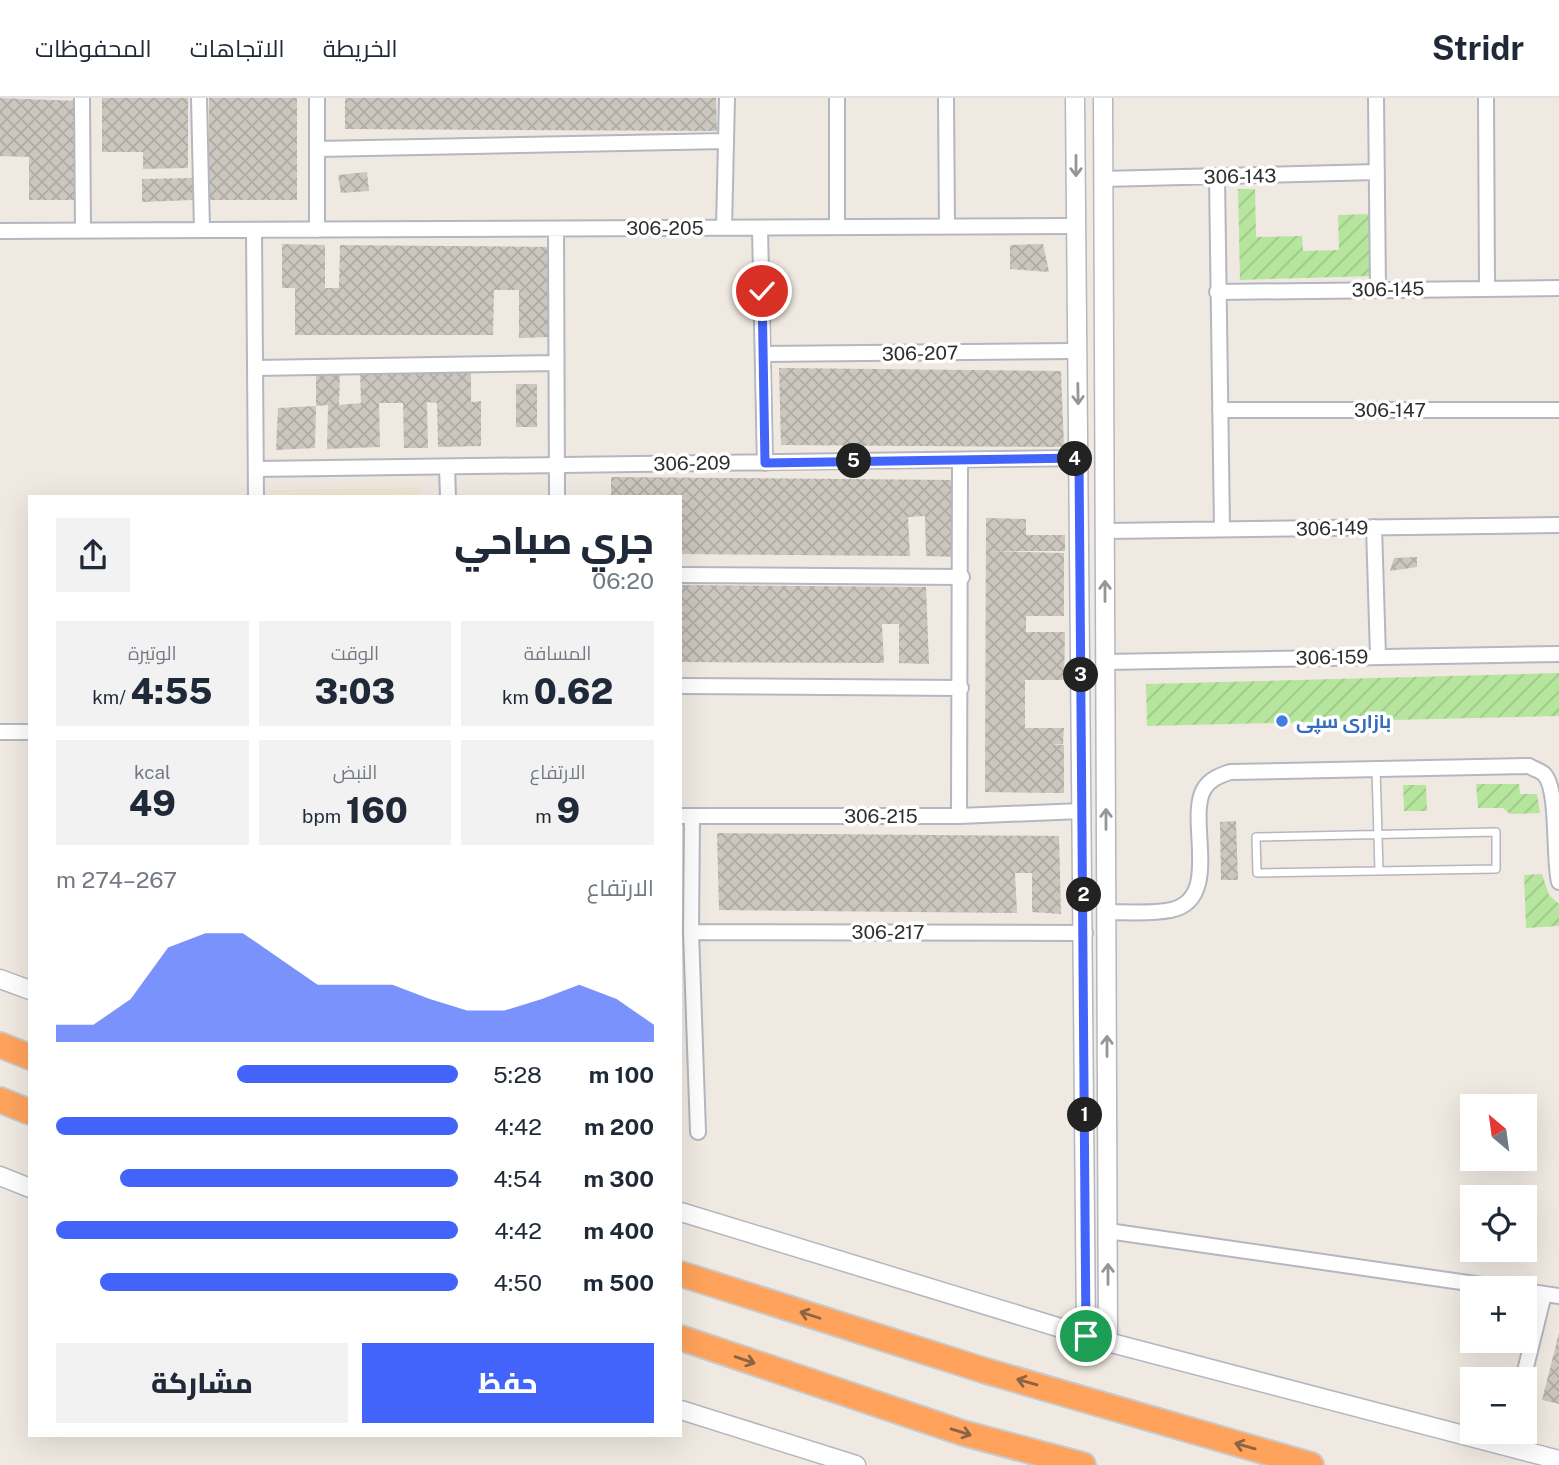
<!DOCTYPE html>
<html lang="ar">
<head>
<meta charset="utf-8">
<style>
  :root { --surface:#fff; --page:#f2f2f3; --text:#1f2937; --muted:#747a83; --line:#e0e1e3; --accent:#4264fb }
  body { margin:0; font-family:"Public Sans",Cairo,sans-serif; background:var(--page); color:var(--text); direction:rtl; height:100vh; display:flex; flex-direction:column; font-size:26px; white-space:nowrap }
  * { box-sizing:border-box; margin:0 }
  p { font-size:23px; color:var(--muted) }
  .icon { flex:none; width:38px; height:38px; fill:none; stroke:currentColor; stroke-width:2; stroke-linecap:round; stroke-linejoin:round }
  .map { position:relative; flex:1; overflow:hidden; direction:ltr }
  .drawer { position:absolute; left:28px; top:397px; width:654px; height:942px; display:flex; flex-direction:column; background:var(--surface); border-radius:0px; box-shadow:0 7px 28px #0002; direction:rtl }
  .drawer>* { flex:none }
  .needle { width:46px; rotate:331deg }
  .tools { position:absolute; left:1460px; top:996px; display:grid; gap:14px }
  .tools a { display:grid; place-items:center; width:77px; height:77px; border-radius:0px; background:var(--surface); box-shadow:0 7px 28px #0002; font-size:35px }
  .pin { position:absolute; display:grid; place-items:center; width:60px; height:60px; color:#fff; margin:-30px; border:4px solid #fff; border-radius:50%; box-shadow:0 2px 7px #0007 }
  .km { position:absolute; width:35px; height:35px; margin:-18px; border-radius:50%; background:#222; color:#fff; font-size:19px; line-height:35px; text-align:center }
  .round { display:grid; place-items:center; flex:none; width:74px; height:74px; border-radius:0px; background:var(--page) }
  .overview { display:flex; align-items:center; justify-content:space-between; height:119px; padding:0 28px }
  h1 { font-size:38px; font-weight:800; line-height:52px }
  .figures { display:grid; grid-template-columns:repeat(3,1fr); gap:10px; height:119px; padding:7px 28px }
  .figures div { display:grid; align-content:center; border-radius:0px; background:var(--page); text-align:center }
  .figures b { font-size:35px; font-weight:800 }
  .figures small { font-size:19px; font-weight:400 }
  .figures p { font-size:19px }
  .chart { height:196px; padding:14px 28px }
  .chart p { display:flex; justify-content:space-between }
  .chart svg { width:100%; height:126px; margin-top:7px; fill:var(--accent); opacity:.7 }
  .button { display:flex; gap:14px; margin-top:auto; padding:14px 28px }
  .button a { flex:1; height:80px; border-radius:0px; background:var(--accent); color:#fff; font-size:28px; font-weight:800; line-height:80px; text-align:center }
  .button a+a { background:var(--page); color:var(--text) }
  ul { padding:0 28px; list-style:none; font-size:23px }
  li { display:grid; grid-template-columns:112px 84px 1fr; align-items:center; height:52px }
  li i { height:18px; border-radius:9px; background:var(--accent) }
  header { display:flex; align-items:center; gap:42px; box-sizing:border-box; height:98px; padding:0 35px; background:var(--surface); border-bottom:2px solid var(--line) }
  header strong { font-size:33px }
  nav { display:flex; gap:38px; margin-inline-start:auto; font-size:24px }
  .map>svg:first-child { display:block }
</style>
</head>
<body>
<header>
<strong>Stridr</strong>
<nav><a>الخريطة</a><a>الاتجاهات</a><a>المحفوظات</a></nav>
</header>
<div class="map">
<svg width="1559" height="1367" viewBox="0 0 1559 1367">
  <defs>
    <pattern id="garden-furrows" width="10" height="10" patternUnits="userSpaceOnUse" patternTransform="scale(1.75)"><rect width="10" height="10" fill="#b6e59e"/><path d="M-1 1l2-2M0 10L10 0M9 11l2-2" fill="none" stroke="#9dc588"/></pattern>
    <pattern id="building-cross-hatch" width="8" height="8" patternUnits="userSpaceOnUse" patternTransform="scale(1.75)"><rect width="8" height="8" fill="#cbc7bf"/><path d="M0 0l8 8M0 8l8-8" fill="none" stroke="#afaba4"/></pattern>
  </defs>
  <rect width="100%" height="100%" fill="#efe9e1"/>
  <!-- education -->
  <path fill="#f0e6d1" d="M420,390v9h-149v-7z"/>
  <!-- garden -->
  <path fill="url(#garden-furrows)" d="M1238,91h17l1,48 46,-1 1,15 36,-1 -1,-35 32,-1 2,62 -132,4z
    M1559,575v43l-412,10 -1,-42z
    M1476,686h43l1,10h17l3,19 -30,1 -7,-6h-25z
    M1403,687h23l1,26h-23z
    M1542,776l7,21 10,9v22l-33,2 -2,-53z"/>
  <!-- building -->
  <path fill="url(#building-cross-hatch)" d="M0,0l79,3 2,99h-52v-43l-29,-1z
    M102,0h86v70l-45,1v-17h-41z
    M209,0h88v102h-88z
    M345,0h371l1,33 -372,-2z
    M367,74l2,19 -28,2 -3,-18z
    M192,80l1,22 -51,2v-23z
    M282,146l43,1v43h14l1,-43 211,2 -2,90 -30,1v-48h-25l-1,45h-198v-47h-13z
    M1043,146l6,28 -39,-3v-24z
    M471,269v35l10,-1v45l-43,1 -1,-44 -10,-1 1,46h-24l-1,-45h-24l1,44 -53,2 1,-44 -12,1v-36h24l-1,35 22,-2 -1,-34z
    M779,270l282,3 3,76 -283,-2z
    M516,286h21v43h-21z
    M316,308l-1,42 -39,2 2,-42z
    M611,379l341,3 3,77 -29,-1 -1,-40 -17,1 2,39 -229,-2v-57h-70z
    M986,420l40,1v16h39v16h-76l75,2v63h-38v16h39l-1,48h-39v48h39l-1,16h-14l15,1v48l-79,-1z
    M1417,459v10l-27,4 4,-13z
    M681,487l245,2 3,77 -30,-1v-39h-17l2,39 -203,-1z
    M1236,723l2,59h-17l-1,-58z
    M717,735l342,3 2,78 -29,-2v-39h-17l2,40 -298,-3z
    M1559,1235v71l-17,-4z"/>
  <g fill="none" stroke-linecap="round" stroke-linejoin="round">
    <defs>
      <path id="service" d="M1376,671l3,102
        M1496,734v37l-239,4 -1,-36z"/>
      <path id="minor" d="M82,0l1,132
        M199,0l3,132
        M317,0v132
        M837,0v129
        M946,0l1,129
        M1376,0l2,191
        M1486,0l1,189
        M317,51l409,-8
        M1217,79l5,352
        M1103,81l274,-7
        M724,130l3,-130
        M760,130l5,235
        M556,131l1,268
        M254,132l2,267
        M0,133l1076,-5
        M1217,194l342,-4
        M763,256l314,-3
        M255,270l301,-5
        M1220,312h339
        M447,369l1,30
        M256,371l823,-11
        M1374,429l4,129
        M1105,433l454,-6
        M681,477l281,2
        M1106,564l453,-8
        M681,588l280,2
        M0,634h30
        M681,718h278l122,-5
        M692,718l-1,116 7,200
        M959,718l1,-356
        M1106,814c21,0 45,2 65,-2 52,-11 15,-91 33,-121 6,-10 15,-13 26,-17l299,-6c5,3 12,5 15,8 15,15 9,83 15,108
        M691,834l394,1
        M1108,1133l395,57
        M1524,1193l35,5
        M1523,1281l21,-85
        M1506,1349l4,-15"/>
      <path id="tertiary" d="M1075,0l11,1238
        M1103,0l5,1244
        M0,881l30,11
        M0,1078l30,12
        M681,1114l419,128 459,120
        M681,1312l175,55"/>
      <path id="motorway" d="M0,947l30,12
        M0,1002l30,12
        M681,1176l305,97 325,94
        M681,1240l282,95 120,32"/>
    </defs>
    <!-- service casing -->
    <use href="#service" stroke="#b4b7c1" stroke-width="10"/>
    <!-- minor casing -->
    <use href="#minor" stroke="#b4b7c1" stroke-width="18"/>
    <!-- tertiary casing -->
    <use href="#tertiary" stroke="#b4b7c1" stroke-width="21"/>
    <!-- motorway casing -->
    <use href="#motorway" stroke="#c9c9c9" stroke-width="28"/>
    <!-- service -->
    <use href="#service" stroke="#fff" stroke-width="7"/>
    <!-- minor -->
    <use href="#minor" stroke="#fff" stroke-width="14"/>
    <!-- tertiary -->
    <use href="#tertiary" stroke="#fff" stroke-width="18"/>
    <!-- motorway -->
    <use href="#motorway" stroke="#ffa35c" stroke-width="24"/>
  </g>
  <!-- one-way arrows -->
  <defs><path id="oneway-shaft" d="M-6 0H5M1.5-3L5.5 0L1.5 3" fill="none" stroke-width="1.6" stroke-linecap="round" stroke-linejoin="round" transform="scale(1.75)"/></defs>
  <g stroke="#969696">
    <use href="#oneway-shaft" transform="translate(1076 68) rotate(90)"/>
    <use href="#oneway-shaft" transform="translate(1078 296) rotate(89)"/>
    <use href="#oneway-shaft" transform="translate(1105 493) rotate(-90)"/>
    <use href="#oneway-shaft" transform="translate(1106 721) rotate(-90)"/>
    <use href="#oneway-shaft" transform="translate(1107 948) rotate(-90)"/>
    <use href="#oneway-shaft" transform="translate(1108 1176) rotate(-90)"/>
  </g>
  <g stroke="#8c6343">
    <use href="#oneway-shaft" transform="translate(810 1217) rotate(-162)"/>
    <use href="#oneway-shaft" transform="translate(745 1262) rotate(19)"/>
    <use href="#oneway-shaft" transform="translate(1027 1284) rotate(-164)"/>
    <use href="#oneway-shaft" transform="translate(961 1334) rotate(17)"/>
    <use href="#oneway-shaft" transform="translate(1245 1348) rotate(-164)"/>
  </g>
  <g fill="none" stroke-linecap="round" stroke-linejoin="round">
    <defs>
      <path id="route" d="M762,193l3,172 314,-5 7,878"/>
    </defs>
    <!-- route casing -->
    <use href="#route" stroke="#fff" stroke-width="14"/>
    <!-- route -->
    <use href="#route" stroke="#4264fb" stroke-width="9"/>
  </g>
  <!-- markers -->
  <circle fill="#3f7fe0" stroke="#fff" stroke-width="2.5" cx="1282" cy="623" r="7"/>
  <g text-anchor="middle" stroke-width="7" stroke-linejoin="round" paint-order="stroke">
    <!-- street labels -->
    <g font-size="19" fill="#2e2e2e" stroke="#fff">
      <text transform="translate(1240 78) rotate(-1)" y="7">306-143</text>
      <text x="665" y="137">306-205</text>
      <text transform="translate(1388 191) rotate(-1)" y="7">306-145</text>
      <text transform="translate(920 255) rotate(-1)" y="7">306-207</text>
      <text x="1390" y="319">306-147</text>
      <text transform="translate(692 365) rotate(-1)" y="7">306-209</text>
      <text transform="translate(1332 430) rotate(-1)" y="7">306-149</text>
      <text transform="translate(1332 559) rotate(-1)" y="7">306-159</text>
      <text x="881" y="725">306-215</text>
      <text x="888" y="841">306-217</text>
    </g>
    <!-- shop labels -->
    <g font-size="19" font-weight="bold" fill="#366cbe" stroke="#fff" text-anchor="start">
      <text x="1296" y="630">بازاری سپی</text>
    </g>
  </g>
</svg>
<div class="tools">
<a><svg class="needle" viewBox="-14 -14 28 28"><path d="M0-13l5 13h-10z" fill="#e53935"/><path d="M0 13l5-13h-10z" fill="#747a83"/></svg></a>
<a><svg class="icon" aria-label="locate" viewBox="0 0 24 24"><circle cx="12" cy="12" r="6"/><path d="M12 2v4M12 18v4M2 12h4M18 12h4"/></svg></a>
<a>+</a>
<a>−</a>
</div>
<div class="pin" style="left:1086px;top:1238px;background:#1e9e55"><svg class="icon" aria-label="arrive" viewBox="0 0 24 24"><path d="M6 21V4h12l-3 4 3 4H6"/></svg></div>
<div class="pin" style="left:762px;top:193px;background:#d93025"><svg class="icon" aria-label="check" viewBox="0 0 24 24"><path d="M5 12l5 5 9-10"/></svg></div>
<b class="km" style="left:1085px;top:1017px">1</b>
<b class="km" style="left:1084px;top:797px">2</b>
<b class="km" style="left:1081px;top:577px">3</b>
<b class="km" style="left:1075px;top:361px">4</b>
<b class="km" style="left:854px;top:363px">5</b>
<section class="drawer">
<div class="overview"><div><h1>جري صباحي</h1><p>06:20</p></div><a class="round"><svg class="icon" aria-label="share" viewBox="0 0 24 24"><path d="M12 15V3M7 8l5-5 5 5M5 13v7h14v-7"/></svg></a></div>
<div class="figures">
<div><p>المسافة</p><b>0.62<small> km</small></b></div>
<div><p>الوقت</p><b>3:03</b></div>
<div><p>الوتيرة</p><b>4:55<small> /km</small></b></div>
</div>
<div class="figures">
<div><p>الارتفاع</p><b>9<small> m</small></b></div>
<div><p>النبض</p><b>160<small> bpm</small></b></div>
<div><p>kcal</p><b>49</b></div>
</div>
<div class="chart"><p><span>الارتفاع</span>267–274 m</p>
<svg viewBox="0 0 160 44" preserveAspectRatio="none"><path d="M0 44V38L10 38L20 29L30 11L40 6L50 6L60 15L70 24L80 24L90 24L100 29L110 33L120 33L130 29L140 24L150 29L160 38V44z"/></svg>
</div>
<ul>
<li><b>100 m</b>5:28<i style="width:55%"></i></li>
<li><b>200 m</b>4:42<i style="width:100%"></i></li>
<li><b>300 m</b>4:54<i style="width:84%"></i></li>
<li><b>400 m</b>4:42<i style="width:100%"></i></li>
<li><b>500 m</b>4:50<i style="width:89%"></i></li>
</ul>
<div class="button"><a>حفظ</a><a>مشاركة</a></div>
</section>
</div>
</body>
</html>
